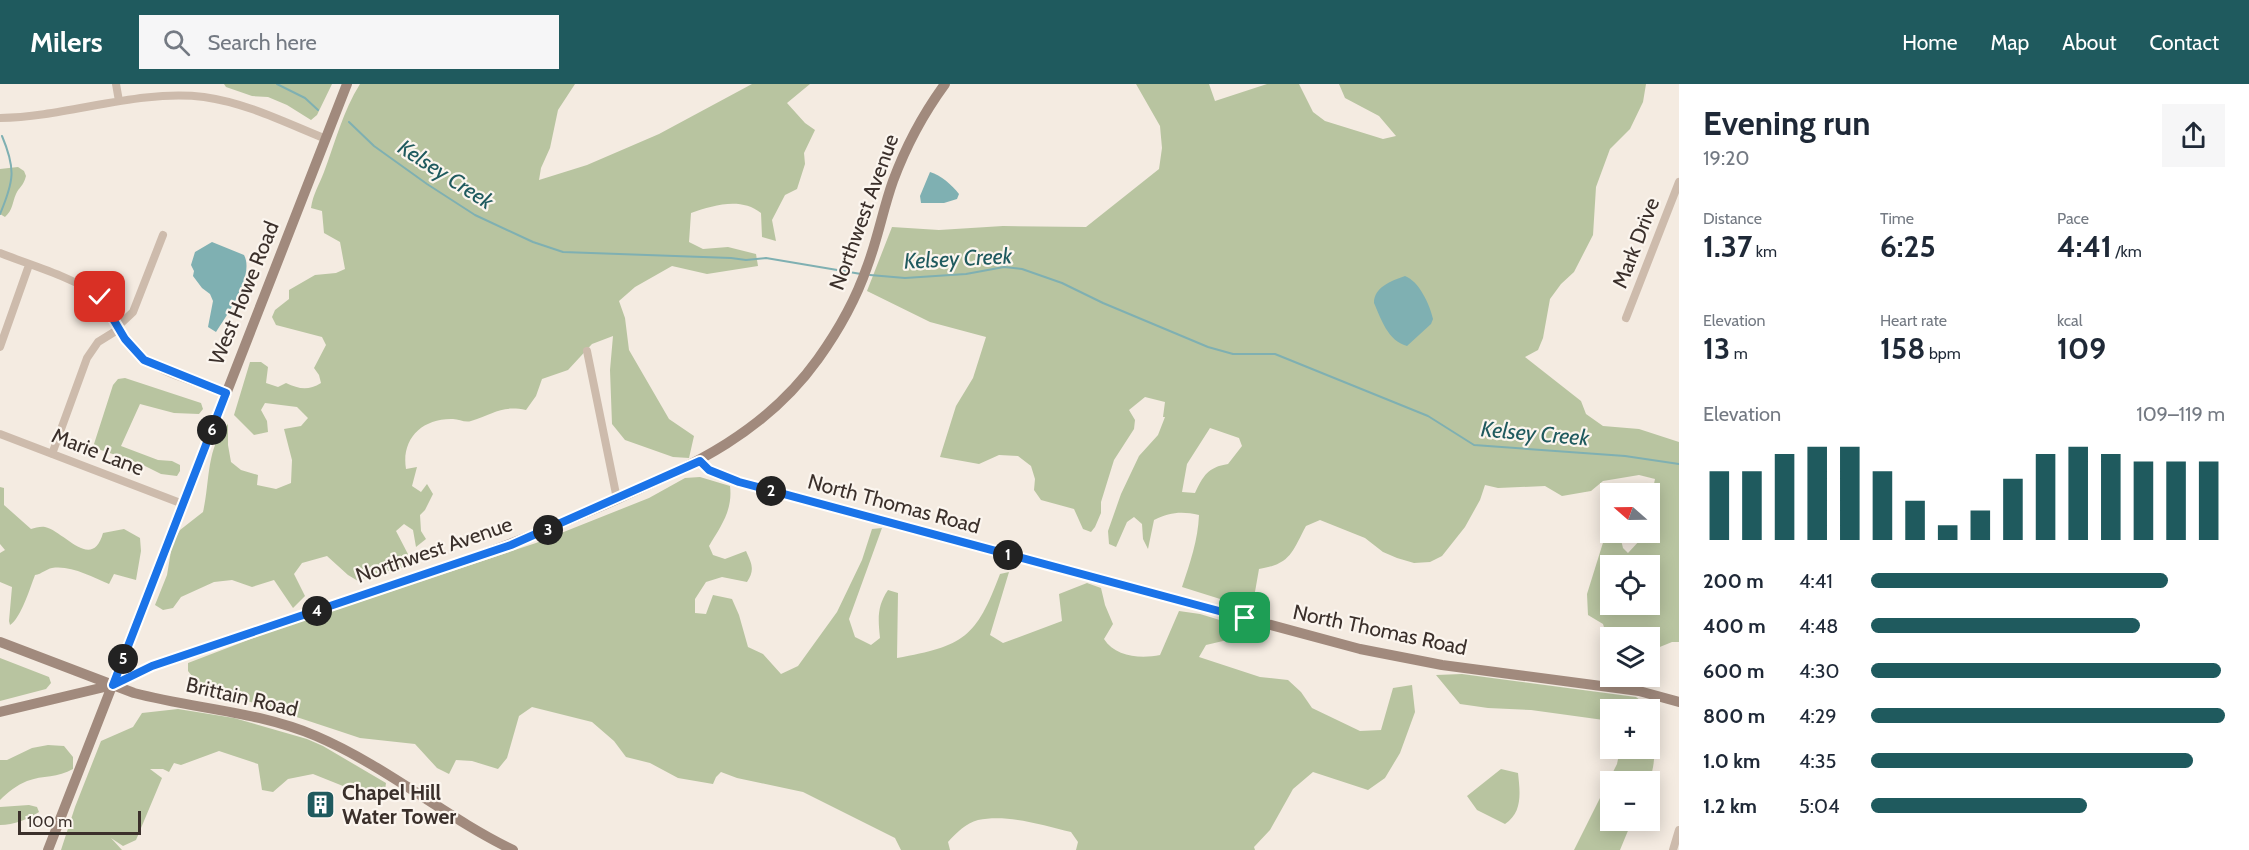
<!DOCTYPE html>
<html lang="en">
<head>
<meta charset="utf-8">
<style>
  :root { --surface:#fff; --page:#f6f6f7; --text:#1f2937; --muted:#747a83; --accent:#1f5a5e }
  body { margin:0; font-family:Cabin,sans-serif; background:var(--page); color:var(--text); height:100vh; display:flex; flex-direction:column; font-size:22px; white-space:nowrap }
  * { box-sizing:border-box; margin:0 }
  p { font-size:20px; color:var(--muted) }
  .icon { flex:none; width:33px; height:33px; fill:none; stroke:currentColor; stroke-width:2; stroke-linecap:round; stroke-linejoin:round }
  .map { position:relative; flex:1; overflow:hidden }
  .side { display:flex; flex-direction:column; background:var(--surface); width:570px }
  .side>* { flex:none }
  .needle { width:39px; rotate:290deg }
  .fabs { position:absolute; left:1600px; top:399px; display:grid; gap:12px }
  .fabs a { display:grid; place-items:center; width:60px; height:60px; border-radius:0px; background:var(--surface); box-shadow:0 3px 15px #0003; font-size:30px }
  .scale { position:absolute; left:18px; bottom:15px; width:123px; box-sizing:border-box; padding-left:6px; border:3px solid #3b302b; border-top:0; font-size:16px; line-height:21px; white-space:nowrap; color:#3b302b; -webkit-text-stroke:4px #fbf5ee; paint-order:stroke }
  .pin { position:absolute; display:grid; place-items:center; width:51px; height:51px; color:#fff; margin:-26px; border-radius:12px; box-shadow:0 3px 9px #0006 }
  .km { position:absolute; width:30px; height:30px; margin:-15px; border-radius:50%; background:#222; color:#fff; font-size:16px; line-height:30px; text-align:center }
  .round { display:grid; place-items:center; flex:none; width:63px; height:63px; border-radius:0px; background:var(--page) }
  .headline { display:flex; align-items:center; justify-content:space-between; height:102px; padding:0 24px }
  h1 { font-size:33px; font-weight:800; line-height:45px }
  .stats { display:grid; grid-template-columns:repeat(3,1fr); gap:9px; height:102px; padding:6px 24px }
  .stats div { display:grid; align-content:center }
  .stats b { font-size:30px; font-weight:800 }
  .stats small { font-size:16px; font-weight:400 }
  .stats p { font-size:16px }
  .chart { height:168px; padding:12px 24px }
  .chart p { display:flex; justify-content:space-between }
  .chart svg { width:100%; height:108px; margin-top:6px; stroke:var(--accent); stroke-width:6 }
  ul { padding:0 24px; list-style:none; font-size:20px }
  li { display:grid; grid-template-columns:96px 72px 1fr; align-items:center; height:45px }
  li i { height:15px; border-radius:8px; background:var(--accent) }
  header { display:flex; align-items:center; gap:36px; box-sizing:border-box; height:84px; padding:0 30px; background:var(--accent); color:#fff }
  header strong { font-size:28px }
  nav { display:flex; gap:33px; margin-inline-start:auto; font-size:21px }
  .search { width:420px; height:54px; background:var(--page); display:flex; align-items:center; gap:15px; box-sizing:border-box; padding:0 21px; border-radius:0px; color:var(--muted); font-size:22px }
  main { display:flex; flex:1; min-height:0 }
  .map>svg:first-child { display:block }
</style>
</head>
<body>
<header>
<strong>Milers</strong>
<div class="search"><svg class="icon" aria-label="search" viewBox="0 0 24 24"><circle cx="10" cy="10" r="6"/><path d="M15 15l6 6"/></svg>Search here</div>
<nav><a>Home</a><a>Map</a><a>About</a><a>Contact</a></nav>
</header>
<main>
<div class="map">
<svg width="1679" height="766" viewBox="0 0 1679 766">
  <rect width="100%" height="100%" fill="#f4ebe1"/>
  <!-- green -->
  <path fill="#b8c4a0" fill-rule="evenodd" d="M224,0h108l-15,31 -6,5 -24,-15 -19,-8 -16,-1 -26,-9z
    M360,0h215l-17,26 -8,38 -9,20 -2,12 48,-15 72,-31 93,-50h58l-23,19 18,20 10,7 -11,23 1,11 -8,25 -12,6 -13,25 4,21 -14,-4 -1,-24c-20,-16 -47,-8 -70,0l-2,29 14,7 25,-2 28,7 2,12 -51,8 -35,-8 -37,21 -16,14 6,17 4,32 40,69 25,17 -5,22 -16,-1 -48,-17 -13,-16 -2,-54 3,-34 -21,8 -24,26 -26,9 -6,17 -10,14c-25,-5 -32,4 -55,11 -6,2 -12,-2 -18,-2 -31,-1 -52,20 -47,50l11,-2 -5,19 9,6 6,-8 6,10 -8,16 -5,5 1,16 5,8 -10,8 -3,-17 -9,-6 -8,7 14,27v8l-35,8 -17,7 -10,-6 -21,-19 -25,7 -8,11 11,22 -12,12 -19,-28 -22,7 -20,-7 -18,2 -33,15 -8,11 -10,2 -8,-5 12,-30 5,-30 8,-15 23,-18c7,-29 3,-66 25,-88v21l3,17 10,8 17,5 -1,10 19,4 15,-6 1,-23 -8,-31 17,-3 7,-8 -11,-11 -32,-4 -4,7 6,11 1,11 -14,3 -20,-20 16,-53h11l7,5 -2,16 12,4 8,-4c13,6 22,8 35,0l-2,-8 -5,-7 12,-23 -4,-8 -46,-12 -4,-8 3,-7 14,-11v-9l26,-15 21,-2 9,-4 -5,-27 -16,-9 -2,-22 -11,-3c2,-14 8,-23 13,-36 11,-29 19,-61 36,-88z
    M1136,0h73l6,17 52,-17h32l14,28 12,9 58,18 13,-3 -17,-20 -34,-18 -6,-14h307l-3,18 -13,27 -20,20 -14,38 -3,48 -19,37 -13,12 -11,15 -7,39 -5,12 -13,7 56,44 5,13 17,12 36,3 40,13v200h-7l-22,9v-13h-39v12l-8,-26 -15,-9 -1,-21 24,-77v15l12,1 -2,7 2,8 5,5 13,-14 1,-6 8,-1v-29l5,-24 -16,-4 -36,6 -12,10 -29,5 -17,-10 -47,2 -13,-3 -5,15 -15,27 -23,29 -12,6 -16,1 -17,-5 -14,-6 -18,-14 -45,-18 -14,6c-14,26 -15,38 -47,43l-7,40 -70,-22c8,-24 16,-47 17,-72 -17,-4 -29,-3 -45,5l-6,29 -5,-10 -1,-15 -8,-7 -7,5 -11,25 -7,-3 -1,-13 13,-37 18,-38 19,-21 7,-18h-2l2,-15 -20,-5 -16,13 6,10 -1,9 -20,31 -13,42v11l-6,14 -4,5 -8,-3 -9,-20 -33,-9 -7,-10 1,-11 -4,-13 -13,-10 -19,-1 -20,9 -39,-7 16,-51 17,-28 13,-41 -56,-15 -63,-31 25,-64 47,3 64,-4 83,1 73,-58 3,-21 -2,-22zM1210,344l29,10 3,8 -14,18c-20,3 -25,12 -33,29l-13,-1 5,-28zM1611,482h39v38h-39z
    M18,83l6,4 2,5c-3,11 -7,11 -10,18 -4,9 -3,16 -11,23l-5,-3v-45z
    M125,294l76,25 2,6 -4,5 -25,-1 -34,-9 -19,42 37,14 14,1 8,4v6l-3,5 -16,-2 -22,-11 -44,-15 -1,-4 19,-59 5,-6z
    M700,393l30,9c3,24 -9,40 -21,60l4,9 12,4 21,-8c6,13 9,19 1,31l-25,-5 -16,5 -11,17v14l11,1 7,-19 19,4 7,16 9,32 15,7 18,20 17,-8 39,-54 25,-52 10,-31 10,-1 -33,91 6,18 16,8 9,-7c-2,-19 -3,-32 8,-48l10,3 -1,65c67,-12 79,-20 103,-84l9,-2 -19,63 13,8 59,-22 -3,-27 28,-11 14,5 4,17 8,19 -9,15c11,18 37,20 56,16l19,-44 21,3 33,10 7,13 -34,8 -7,12 61,20 28,3 13,12 11,16 48,23 21,-1 12,-42 19,-3 3,27 -15,41 -15,25 -17,12 -55,-18 -20,17 -23,41 -16,17 1,3h-179l2,-8 -7,-10c-29,-7 -63,-18 -93,-12 -12,3 -22,13 -30,22l2,8h-49l-6,-12 -92,-46 -66,-14 -16,-6 -5,5 -3,7 -35,-6 -28,-15 -24,-6 -12,-16 -22,-19 -60,-15 -13,9 -12,42 -9,11 -26,-8 -16,-1 -7,14 -12,-6 -22,-24 -55,-6 -21,-7 -140,-46 -11,-14v-8l81,-31 267,-89 113,-45 36,-20z
    M0,403l4,1v17l27,24c4,-1 10,-3 14,-2 19,4 47,45 58,6l21,-4 16,9 1,13 -5,29 -22,-6 -5,10c-17,-7 -38,-19 -57,-16 -6,1 -10,6 -17,7 -5,13 -14,43 -25,50l-1,-4 3,-34 -12,-5v-29l5,-3 -5,-6z
    M0,574l49,19 2,6 -5,6 -46,12z
    M1462,590l174,23 16,12c2,24 6,50 -3,72l-38,1v38l21,1 -12,29h-46l43,-86 3,-15 30,-1v-38h-39v11l-80,-11 -43,-2 -28,-4 -24,-29z
    M178,625l56,9 73,21 16,7 63,37 -1,7 -8,6h-9l-55,-22 -25,5 -15,13 -11,-2 -4,-26 -39,-13 -38,14 -7,-2 -5,9 -6,-3h-13l12,9 -26,62 -13,6 -12,-8 11,12h-61l14,-43 26,-66 32,-14 9,-14z
    M48,661l16,1 9,11v12c-15,9 -30,6 -46,12 -10,4 -19,11 -27,19v-40h7l25,-12z
    M1501,685l17,4c2,19 5,39 -13,51l-28,-14 -10,-14z
    M29,721l8,2 2,5c-11,7 -25,13 -39,13v-18z"/>
  <!-- water -->
  <path fill="#7fb0b2" d="M930,88c11,3 22,13 29,22l-2,5 -13,4h-23l-1,-7z
    M212,158l32,13c11,20 -17,60 -28,77l-8,-5 5,-26 -3,-7 -8,-6 -9,-12 1,-5 -3,-6 4,-13z
    M1405,192c14,5 25,29 28,43l-2,5 -24,22c-19,-5 -26,-27 -33,-43 0,-16 17,-22 31,-27z"/>
  <g fill="none" stroke-linecap="round" stroke-linejoin="round">
    <!-- stream -->
    <path stroke="#7fb0b2" stroke-width="2" d="M277,0l28,14 13,12
      M349,38l25,24 53,38 48,31 58,27 30,10 168,6 15,2 20,-2 95,16
      M0,130c14,-33 16,-45 2,-78
      M870,191l35,3 61,-4 38,-7 18,2 40,14 41,20 105,44 25,7h42l153,62 46,29 151,11 54,8"/>
    <!-- street -->
    <path stroke="#cdbbac" stroke-width="8" d="M116,0l3,17
      M0,34c68,-1 136,-29 204,-21 43,6 82,26 122,42
      M0,169c27,11 75,25 97,42 16,12 22,37 35,53 20,24 65,34 94,45
      M1626,234l53,-136
      M117,243l16,-15 30,-77
      M0,263l29,-82
      M587,267l30,148
      M0,350l183,70
      M52,370l35,-96 11,-16 21,-13
      M1673,766l6,-20"/>
    <!-- secondary -->
    <path stroke="#a18a7d" stroke-width="10" d="M700,377l9,9 30,12 621,167 82,16 197,26 40,11
      M0,558l134,51c61,16 123,18 182,43 70,30 129,81 197,114
      M0,628l113,-27 39,-19c76,-26 153,-52 229,-77 79,-25 156,-54 232,-88 80,-36 152,-68 205,-142 20,-28 38,-60 49,-92 11,-29 16,-58 26,-86 13,-35 30,-67 52,-97
      M48,766l299,-766"/>
  </g>
  <g fill="none" stroke-linecap="round" stroke-linejoin="round">
    <defs>
      <path id="route" d="M100,213l25,42 19,21 82,33 -113,292 39,-19 359,-121 189,-84 9,9 30,12 506,136"/>
    </defs>
    <!-- route casing -->
    <use href="#route" stroke="#fff" stroke-width="12"/>
    <!-- route -->
    <use href="#route" stroke="#1a73e8" stroke-width="8"/>
  </g>
  <!-- icons -->
  <defs>
    <symbol id="building-square" viewBox="-11 -11 22 22"><rect x="-9" y="-9" width="18" height="18" rx="4" fill="#1f5a5e" stroke="#fbf5ee"/><path d="M-4-6H4V6H1V3H-1V6H-4ZM-2.5-4.3h1.7v1.8h-1.7ZM.8-4.3h1.7v1.8H.8ZM-2.5-1h1.7V.8h-1.7ZM.8-1h1.7V.8H.8Z" fill="#fff"/></symbol>
  </defs>
  <g fill-rule="evenodd">
    <use href="#building-square" x="304" y="704" width="33" height="33"/>
  </g>
  <g text-anchor="middle" stroke-width="4.5" stroke-linejoin="round" paint-order="stroke">
    <!-- street labels -->
    <g font-size="21" fill="#3b302b" stroke="#fbf5ee">
      <text transform="translate(864 128) rotate(-70)" y="7">Northwest Avenue</text>
      <text transform="translate(1636 159) rotate(-69)" y="7">Mark Drive</text>
      <text transform="translate(244 209) rotate(-68)" y="7">West Howe Road</text>
      <text transform="translate(98 368) rotate(21)" y="7">Marie Lane</text>
      <text transform="translate(894 420) rotate(15)" y="7">North Thomas Road</text>
      <text transform="translate(434 466) rotate(-19)" y="7">Northwest Avenue</text>
      <text transform="translate(1380 546) rotate(12)" y="7">North Thomas Road</text>
      <text transform="translate(242 613) rotate(13)" y="7">Brittain Road</text>
    </g>
    <!-- poi labels -->
    <g font-size="21" font-weight="bold" fill="#3b302b" stroke="#fbf5ee" text-anchor="start">
      <text x="342" y="716">Chapel Hill<tspan x="342" dy="24">Water Tower</tspan></text>
    </g>
    <!-- water labels -->
    <g font-size="22" font-style="italic" fill="#1f5a5e" stroke="#fbf5ee">
      <text transform="translate(446 90) rotate(33)" y="8">Kelsey Creek</text>
      <text transform="translate(958 174) rotate(-3)" y="8">Kelsey Creek</text>
      <text transform="translate(1535 349) rotate(5)" y="8">Kelsey Creek</text>
    </g>
  </g>
</svg>
<div class="fabs">
<a><svg class="needle" viewBox="-14 -14 28 28"><path d="M0-13l5 13h-10z" fill="#e53935"/><path d="M0 13l5-13h-10z" fill="#747a83"/></svg></a>
<a><svg class="icon" aria-label="locate" viewBox="0 0 24 24"><circle cx="12" cy="12" r="6"/><path d="M12 2v4M12 18v4M2 12h4M18 12h4"/></svg></a>
<a><svg class="icon" aria-label="layers" viewBox="0 0 24 24"><path d="M12 4l9 5-9 5-9-5zM3 14l9 5 9-5"/></svg></a>
<a>+</a>
<a>−</a>
</div>
<div class="scale">100 m</div>
<div class="pin" style="left:1245px;top:534px;background:#1e9e55"><svg class="icon" aria-label="arrive" viewBox="0 0 24 24"><path d="M6 21V4h12l-3 4 3 4H6"/></svg></div>
<div class="pin" style="left:100px;top:213px;background:#d93025"><svg class="icon" aria-label="check" viewBox="0 0 24 24"><path d="M5 12l5 5 9-10"/></svg></div>
<b class="km" style="left:1008px;top:471px">1</b>
<b class="km" style="left:771px;top:407px">2</b>
<b class="km" style="left:548px;top:446px">3</b>
<b class="km" style="left:317px;top:527px">4</b>
<b class="km" style="left:123px;top:575px">5</b>
<b class="km" style="left:212px;top:346px">6</b>
</div>
<section class="side">
<div class="headline"><div><h1>Evening run</h1><p>19:20</p></div><a class="round"><svg class="icon" aria-label="share" viewBox="0 0 24 24"><path d="M12 15V3M7 8l5-5 5 5M5 13v7h14v-7"/></svg></a></div>
<div class="stats">
<div><p>Distance</p><b>1.37<small> km</small></b></div>
<div><p>Time</p><b>6:25</b></div>
<div><p>Pace</p><b>4:41<small> /km</small></b></div>
</div>
<div class="stats">
<div><p>Elevation</p><b>13<small> m</small></b></div>
<div><p>Heart rate</p><b>158<small> bpm</small></b></div>
<div><p>kcal</p><b>109</b></div>
</div>
<div class="chart"><p><span>Elevation</span>109–119 m</p>
<svg viewBox="0 0 160 44" preserveAspectRatio="none"><path d="M5 44V16M15 44V16M25 44V9M35 44V6M45 44V6M55 44V16M65 44V28M75 44V38M85 44V32M95 44V19M105 44V9M115 44V6M125 44V9M135 44V12M145 44V12M155 44V12"/></svg>
</div>
<ul>
<li><b>200 m</b>4:41<i style="width:84%"></i></li>
<li><b>400 m</b>4:48<i style="width:76%"></i></li>
<li><b>600 m</b>4:30<i style="width:99%"></i></li>
<li><b>800 m</b>4:29<i style="width:100%"></i></li>
<li><b>1.0 km</b>4:35<i style="width:91%"></i></li>
<li><b>1.2 km</b>5:04<i style="width:61%"></i></li>
</ul>
</section>
</main>
</body>
</html>
